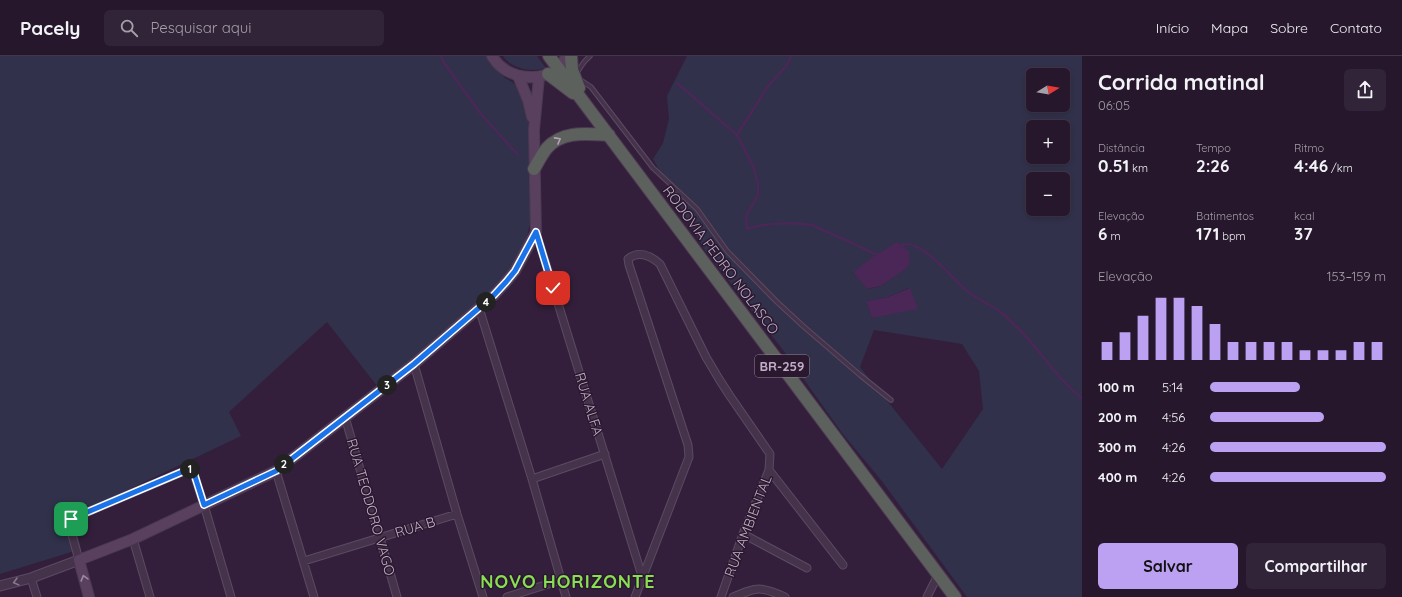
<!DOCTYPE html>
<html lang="pt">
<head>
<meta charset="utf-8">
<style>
  :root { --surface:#26172c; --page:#322438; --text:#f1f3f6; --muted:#a49fa9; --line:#423648; --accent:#bca0f2 }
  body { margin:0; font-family:Quicksand,sans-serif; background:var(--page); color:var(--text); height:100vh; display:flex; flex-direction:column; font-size:15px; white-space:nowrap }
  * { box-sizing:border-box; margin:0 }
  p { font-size:13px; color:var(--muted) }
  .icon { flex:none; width:22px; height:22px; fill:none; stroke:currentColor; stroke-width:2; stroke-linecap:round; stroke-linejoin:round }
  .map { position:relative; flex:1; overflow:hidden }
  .side { display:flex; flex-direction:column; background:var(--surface); width:320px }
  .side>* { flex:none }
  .needle { width:26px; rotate:79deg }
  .tools { position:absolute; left:1026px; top:12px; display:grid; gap:8px }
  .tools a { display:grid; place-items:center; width:44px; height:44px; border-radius:6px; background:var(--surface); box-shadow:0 2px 6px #0003,0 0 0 1px var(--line); font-size:20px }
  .pin { position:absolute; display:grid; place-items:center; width:34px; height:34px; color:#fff; margin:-17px; border-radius:8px; box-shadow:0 2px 6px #0006 }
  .km { position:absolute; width:20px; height:20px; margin:-10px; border-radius:50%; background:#222; color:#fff; font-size:11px; line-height:20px; text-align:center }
  .round { display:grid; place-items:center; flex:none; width:42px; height:42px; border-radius:6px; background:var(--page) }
  .summary { display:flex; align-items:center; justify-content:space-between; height:68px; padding:0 16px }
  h1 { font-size:22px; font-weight:700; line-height:30px }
  .metrics { display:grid; grid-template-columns:repeat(3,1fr); gap:6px; height:68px; padding:4px 16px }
  .metrics div { display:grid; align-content:center }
  .metrics b { font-size:17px; font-weight:700 }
  .metrics small { font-size:11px; font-weight:400 }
  .metrics p { font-size:11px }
  .chart { height:112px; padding:8px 16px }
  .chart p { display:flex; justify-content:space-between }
  .chart svg { width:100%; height:72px; margin-top:4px; stroke:var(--accent); stroke-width:6 }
  .primary-button { display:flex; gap:8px; margin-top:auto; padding:8px 16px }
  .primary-button a { flex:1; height:46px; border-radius:6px; background:var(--accent); color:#111; font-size:16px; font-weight:700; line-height:46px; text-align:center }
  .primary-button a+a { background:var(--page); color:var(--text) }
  ul { padding:0 16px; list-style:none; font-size:13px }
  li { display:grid; grid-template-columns:64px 48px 1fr; align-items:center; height:30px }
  li i { height:10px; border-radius:5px; background:var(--accent) }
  header { display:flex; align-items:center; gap:24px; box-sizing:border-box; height:56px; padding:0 20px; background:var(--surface); border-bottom:1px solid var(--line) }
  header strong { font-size:19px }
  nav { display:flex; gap:22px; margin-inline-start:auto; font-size:14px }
  .search { width:280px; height:36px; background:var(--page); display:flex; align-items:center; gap:10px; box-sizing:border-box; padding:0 14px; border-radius:6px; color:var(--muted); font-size:15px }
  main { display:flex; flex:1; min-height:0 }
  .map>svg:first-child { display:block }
</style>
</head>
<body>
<header>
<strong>Pacely</strong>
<div class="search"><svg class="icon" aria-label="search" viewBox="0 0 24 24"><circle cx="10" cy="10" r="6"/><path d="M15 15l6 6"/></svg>Pesquisar aqui</div>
<nav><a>Início</a><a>Mapa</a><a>Sobre</a><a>Contato</a></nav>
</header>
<main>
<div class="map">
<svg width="1082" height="541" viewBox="0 0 1082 541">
  <rect width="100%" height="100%" fill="#331f3b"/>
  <!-- green -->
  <path fill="#31314b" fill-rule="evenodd" d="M0,0h489l3,7 13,15 7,4 8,7 8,19 3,32 1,77 -9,34 -14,24 -128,116 -54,-69 -98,90 12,24 -168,80 8,33 -81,25z
    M503,0h34l9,12c-15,4 -33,2 -43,-12z
    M687,0h395v541h-115l-86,-117 -39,-47 -59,-83 -79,-101 -51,-90 10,-16 6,-24 -2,-23zM1033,19h30v30h-30zM1033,71h30v30h-30zM1033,123h30v30h-30zM906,212l-25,18 -13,3 -15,-17zM909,232l-31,28 -6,2 -5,-17 21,-4zM874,274l88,14 17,27 4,38 -41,60 -82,-102z"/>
  <!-- water -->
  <path fill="#4a2756" d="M897,186l12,9 1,11 -3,6 -26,18 -14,3 -14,-17 20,-15z
    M910,232l8,21 -46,9 -6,-17 22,-4z"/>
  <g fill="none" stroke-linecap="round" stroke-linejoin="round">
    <!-- stream -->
    <path stroke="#4a2756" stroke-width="2.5" d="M441,0l3,7 37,51 37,41
      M677,27l60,52 17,33 4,17v10l-12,21 1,13c17,-6 46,-7 64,-4 5,1 10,4 14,6 17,7 34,15 50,23h5
      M737,79l31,-49 19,-21 4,-9
      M900,190c20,-11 52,34 67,45 11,9 25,14 36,23 5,4 10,10 15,14 23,23 39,51 64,70"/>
    <defs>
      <path id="service" d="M576,18l8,-12 6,-6
        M579,23l12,8 62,81 44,41 30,42 49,50 27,25 57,49 31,25"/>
      <path id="minor" d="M536,176l106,344
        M479,252l53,171 34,118
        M414,308l43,150 26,83
        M345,361l52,180
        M769,414l74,95
        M276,415l38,126
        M532,423l73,-25
        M743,478l64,34
        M133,483l17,58
        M79,504l-10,-36 2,-5 118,-50h2l3,5 10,31 27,92
        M304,505l153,-47
        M31,522l6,19
        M507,541l54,-17
        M635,541l54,-140 -1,-12 -59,-180 -1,-6c11,-9 23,-3 32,5l46,93 13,22 11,17 40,58 -1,16 -26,64 -22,63
        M733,541c25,-10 27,-11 52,0
        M927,541l11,-22"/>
      <path id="tertiary" d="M0,530l31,-8 48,-18"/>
      <path id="secondary" d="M492,0c13,22 45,28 66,12 3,-3 6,-8 9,-12
        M518,20l10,24 4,17
        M89,541l-10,-37 54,-21 143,-68 138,-107 80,-69 12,-13 9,-11 21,-39 -2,-102 5,-53"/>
      <path id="trunk" d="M549,0l406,541
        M571,0l1,14 7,18
        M548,18l25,19
        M534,113c4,-7 8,-15 13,-21 16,-18 41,-14 62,-13"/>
    </defs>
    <!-- service casing -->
    <use href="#service" stroke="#5d4a62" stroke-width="5.5"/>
    <!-- minor casing -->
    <use href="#minor" stroke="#5d4a62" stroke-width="9"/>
    <!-- tertiary casing -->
    <use href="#tertiary" stroke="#5d4a62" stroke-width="11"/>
    <!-- secondary casing -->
    <use href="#secondary" stroke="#4c3951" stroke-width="12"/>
    <!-- trunk casing -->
    <use href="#trunk" stroke="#4d3a52" stroke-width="14"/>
    <!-- service -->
    <use href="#service" stroke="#45334b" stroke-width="3.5"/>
    <!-- minor -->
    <use href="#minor" stroke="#45334b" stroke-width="7"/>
    <!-- tertiary -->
    <use href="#tertiary" stroke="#45334b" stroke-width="9"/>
    <!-- secondary -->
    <use href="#secondary" stroke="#58405e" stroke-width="10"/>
    <!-- trunk -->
    <use href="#trunk" stroke="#5d615d" stroke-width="12"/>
  </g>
  <!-- one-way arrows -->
  <defs><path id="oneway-chevron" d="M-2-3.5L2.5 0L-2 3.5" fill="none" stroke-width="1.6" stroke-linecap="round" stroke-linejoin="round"/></defs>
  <use stroke="#b3a2b7" href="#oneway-chevron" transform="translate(558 84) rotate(-29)"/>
  <use stroke="#9d87a2" href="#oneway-chevron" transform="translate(84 522) rotate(-106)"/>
  <use stroke="#8a768f" href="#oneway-chevron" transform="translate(16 526) rotate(165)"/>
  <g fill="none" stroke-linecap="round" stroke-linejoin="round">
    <defs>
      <path id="route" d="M71,463l118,-50 4,1 11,35 72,-34 138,-107 80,-69 12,-13 9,-11 21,-39 17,56"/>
    </defs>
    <!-- route casing -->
    <use href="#route" stroke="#fff" stroke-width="8"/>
    <!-- route -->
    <use href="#route" stroke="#1a73e8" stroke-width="5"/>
  </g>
  <g text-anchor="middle" stroke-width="3" stroke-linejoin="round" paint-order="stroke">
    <!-- shield labels -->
    <rect fill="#2a182f" stroke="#948099" stroke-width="1" x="755" y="299" width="54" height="22" rx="3"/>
    <g font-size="13" font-weight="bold" fill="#c2adc7">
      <text x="782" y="315">BR-259</text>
    </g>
    <!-- street labels -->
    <g font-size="14" fill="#c2adc7" stroke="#2a182f">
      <text transform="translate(721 204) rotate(53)" y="5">RODOVIA PEDRO NOLASCO</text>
      <text transform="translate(589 348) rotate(73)" y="5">RUA ALFA</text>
      <text transform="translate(371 451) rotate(74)" y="5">RUA TEODORO VAGO</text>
      <text transform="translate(748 470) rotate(-69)" y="5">RUA AMBIENTAL</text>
      <text transform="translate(415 471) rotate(-17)" y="5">RUA B</text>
    </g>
    <!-- district labels -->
    <g font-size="18" font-weight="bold" letter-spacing="1" fill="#89de52" stroke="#2a182f">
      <text x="568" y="532">NOVO HORIZONTE</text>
    </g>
  </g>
</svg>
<div class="tools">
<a><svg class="needle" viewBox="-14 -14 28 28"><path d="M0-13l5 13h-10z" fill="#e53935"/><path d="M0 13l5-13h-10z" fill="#a49fa9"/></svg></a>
<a>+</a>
<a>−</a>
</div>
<div class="pin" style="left:71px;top:463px;background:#1e9e55"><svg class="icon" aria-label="arrive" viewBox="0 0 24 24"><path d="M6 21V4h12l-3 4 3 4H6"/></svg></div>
<div class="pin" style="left:553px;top:232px;background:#d93025"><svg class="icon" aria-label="check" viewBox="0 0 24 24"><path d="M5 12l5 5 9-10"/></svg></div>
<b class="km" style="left:190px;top:413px">1</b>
<b class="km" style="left:284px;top:408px">2</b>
<b class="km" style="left:387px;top:329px">3</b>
<b class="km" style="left:486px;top:246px">4</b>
</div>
<section class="side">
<div class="summary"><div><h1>Corrida matinal</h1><p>06:05</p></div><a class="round"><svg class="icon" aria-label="share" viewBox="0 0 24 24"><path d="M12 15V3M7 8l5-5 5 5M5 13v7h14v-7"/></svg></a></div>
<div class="metrics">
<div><p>Distância</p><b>0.51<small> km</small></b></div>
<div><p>Tempo</p><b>2:26</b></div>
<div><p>Ritmo</p><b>4:46<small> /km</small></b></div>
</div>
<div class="metrics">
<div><p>Elevação</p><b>6<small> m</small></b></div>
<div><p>Batimentos</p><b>171<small> bpm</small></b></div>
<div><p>kcal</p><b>37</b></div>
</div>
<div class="chart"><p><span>Elevação</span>153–159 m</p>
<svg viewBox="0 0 160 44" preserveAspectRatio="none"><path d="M5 44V33M15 44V27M25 44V17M35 44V6M45 44V6M55 44V11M65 44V22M75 44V33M85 44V33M95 44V33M105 44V33M115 44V38M125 44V38M135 44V38M145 44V33M155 44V33"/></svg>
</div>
<ul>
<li><b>100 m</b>5:14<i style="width:51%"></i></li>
<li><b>200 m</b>4:56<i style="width:65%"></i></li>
<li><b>300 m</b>4:26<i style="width:100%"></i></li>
<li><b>400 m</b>4:26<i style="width:100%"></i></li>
</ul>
<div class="primary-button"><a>Salvar</a><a>Compartilhar</a></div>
</section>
</main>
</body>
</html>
